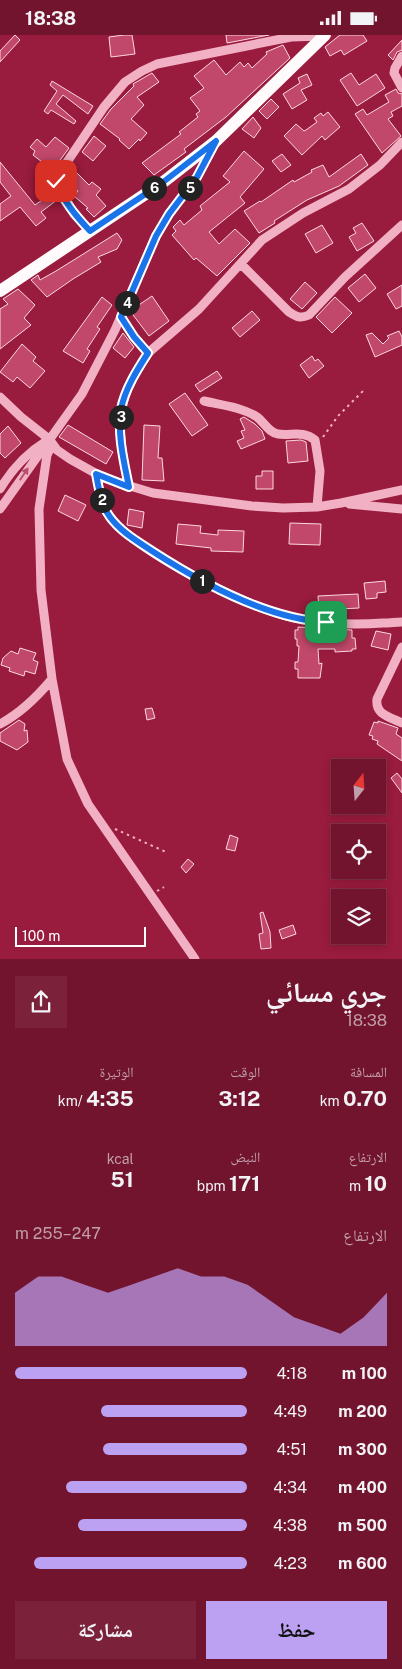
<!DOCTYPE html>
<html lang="ar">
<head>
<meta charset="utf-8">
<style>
  :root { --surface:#73142e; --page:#7b213a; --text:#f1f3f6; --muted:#c19eaa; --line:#85334a; --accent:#bca0f2 }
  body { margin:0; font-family:"Public Sans","Noto Naskh Arabic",sans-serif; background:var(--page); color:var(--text); direction:rtl; height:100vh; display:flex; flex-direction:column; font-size:19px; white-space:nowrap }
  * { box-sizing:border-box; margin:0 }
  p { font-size:16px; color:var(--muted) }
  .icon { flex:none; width:28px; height:28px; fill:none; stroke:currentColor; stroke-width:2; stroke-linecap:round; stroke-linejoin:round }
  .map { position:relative; height:924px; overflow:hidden; direction:ltr }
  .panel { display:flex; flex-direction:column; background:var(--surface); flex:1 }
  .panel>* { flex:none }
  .needle { width:32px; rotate:17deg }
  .fabs { position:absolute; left:331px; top:724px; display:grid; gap:10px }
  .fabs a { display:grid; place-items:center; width:55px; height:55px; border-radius:0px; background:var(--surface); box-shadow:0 2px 8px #0003,0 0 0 1px var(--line); font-size:25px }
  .scale { position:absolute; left:15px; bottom:12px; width:131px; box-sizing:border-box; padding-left:5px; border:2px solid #fff; border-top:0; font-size:14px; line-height:18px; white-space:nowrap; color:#fff; -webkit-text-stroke:4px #991b3d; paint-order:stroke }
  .pin { position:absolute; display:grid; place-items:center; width:42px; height:42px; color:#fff; margin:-21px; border-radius:10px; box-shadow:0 2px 8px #0006 }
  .km { position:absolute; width:25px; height:25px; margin:-12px; border-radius:50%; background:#222; color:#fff; font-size:14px; line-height:25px; text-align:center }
  .round { display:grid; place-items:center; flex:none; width:52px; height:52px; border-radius:0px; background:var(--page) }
  .head { display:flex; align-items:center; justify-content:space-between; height:85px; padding:0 15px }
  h1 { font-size:28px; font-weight:700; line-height:38px }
  .figures { display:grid; grid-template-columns:repeat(3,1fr); gap:8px; height:85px; padding:5px 15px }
  .figures div { display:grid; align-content:center }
  .figures b { font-size:21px; font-weight:700 }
  .figures small { font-size:14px; font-weight:400 }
  .figures p { font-size:14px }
  .chart { height:140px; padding:10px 15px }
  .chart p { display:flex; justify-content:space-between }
  .chart svg { width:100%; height:90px; margin-top:5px; fill:var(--accent); opacity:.7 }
  .cta { display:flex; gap:10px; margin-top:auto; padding:10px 15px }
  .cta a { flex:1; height:58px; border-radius:0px; background:var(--accent); color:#111; font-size:20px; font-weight:700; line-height:58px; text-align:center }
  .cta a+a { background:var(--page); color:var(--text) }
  ul { padding:0 15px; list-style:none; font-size:16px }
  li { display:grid; grid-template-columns:80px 60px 1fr; align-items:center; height:38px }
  li i { height:12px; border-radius:6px; background:var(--accent) }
  .status { display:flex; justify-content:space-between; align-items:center; height:35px; padding:0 25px; background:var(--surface); direction:ltr }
  .status svg { height:14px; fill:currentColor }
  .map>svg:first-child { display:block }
</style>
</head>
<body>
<div class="status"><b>18:38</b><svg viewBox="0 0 49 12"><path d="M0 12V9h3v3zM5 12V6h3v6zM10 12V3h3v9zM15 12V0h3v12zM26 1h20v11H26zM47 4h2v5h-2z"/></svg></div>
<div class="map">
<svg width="402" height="924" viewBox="0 0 402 924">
  <rect width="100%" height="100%" fill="#991b3d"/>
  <!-- building -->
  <path fill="#c1486a" stroke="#fcd7e2" d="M15,0l5,5 -20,22v-11z
    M124,0h8l3,19 -24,3 -2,-20z
    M226,0h43l-42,8z
    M340,0h23l4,6 -23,14 -3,-5 -11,6 -5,-9z
    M402,5v10l-5,2 -4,8 -5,-5z
    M283,10l7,13 -64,59 -42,32 2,3 -32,23 -12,-12 39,-29 -2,-2 19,-15 -2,-3 4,-3 -10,-13 14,-10 -10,-12 20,-16 12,15 14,-13 4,5 4,-4 4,5 15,-14 -1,-2z
    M152,38l7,9 -22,15 7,8 -13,14 16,14 -7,8 -1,-2 -10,10 -10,-9 1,-1 -20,-15 11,-15 23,-23 -1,-2z
    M351,38l8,12 17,-11 9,14 -28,18 -17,-26z
    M307,39l5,11 -11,5 6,10 -15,9 -9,-15 17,-11 -2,-5z
    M52,46l41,25 -5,8 -25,-19 -7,9 20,17 -2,3 -23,-14 -3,4 -4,-3 13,-20 -7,-6z
    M396,54l2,4 4,1v12l-11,6 2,4 -5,3 13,17 -19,17 -27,-39 8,-5 4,6 22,-13 -4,-7z
    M271,64l8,8 -12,12 -8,-8z
    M328,77l12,15 -15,13 -3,-4 -20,19 -18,-19 12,-12 8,7 2,-1 11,-8 -3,-4 7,-5 2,3z
    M253,82l8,11 -7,10 -12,-9z
    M94,101l12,10 -13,15 -11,-9z
    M55,102l14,11 -19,26 2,2 -2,5 -5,4 -10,-11 11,-9 -13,-10 2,-4 -5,-4 7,-8 9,8z
    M244,116l20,18 -24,28 5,6 -36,29 10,12 16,-15 15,14 -33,33 -21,-18 -2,2 -22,-25 4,-4 -3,-4 7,-7 4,5 18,-15 -2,-4 30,-24 -7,-6z
    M282,119l9,11 -10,7 -9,-11z
    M361,119l7,11 -29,21 -32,14 -33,21 1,2 -16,10 -15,-22 16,-10 1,1 32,-22 1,2 18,-10 -1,-2 12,-5 6,12z
    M0,127l35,43 17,-12 5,7 -16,12 5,6 -10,8 -16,-19 -20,14v-17l11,-8 -11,-14z
    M75,136l14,14 3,-3 9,7 -5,6 10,11 -12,11 -8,-8 2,-1 -14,-12 4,-5 -12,-12z
    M362,188l12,18 -17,10 -8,-14 7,-4 -3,-5z
    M322,190l11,18 -17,10 -11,-19z
    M117,198l5,7 -5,9 -19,8 3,5 -28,17 -26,18 -16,-17 7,-5 2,5 16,-9z
    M365,239l11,14 -17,14 -11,-14z
    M305,247l12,11 -15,16 -12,-10z
    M402,250v21l-6,3 -9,-15z
    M18,254l17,16 -11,13 7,7 -31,24v-40l8,-5 -5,-5z
    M152,261l17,25 -20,15 -19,-25z
    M102,262l10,8 -15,22 3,2 -13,20 3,2 -7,12 -20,-12z
    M335,262l17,16 -20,20 -16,-16z
    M252,276l8,9 -20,17 -8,-9z
    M399,296l3,6v8l-27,12 -9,-22 6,-2 11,11 6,-6 -2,-2z
    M123,298l11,14 -9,11 -12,-10z
    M22,309l14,13 -3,4 12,10 -15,17 -13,-11 -4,5 -13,-10z
    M312,321l3,5 3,-2 6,7 -15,12 -9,-13z
    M217,336l5,7 -22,14 -5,-7z
    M185,358l23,32 -16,11 -23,-32z
    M244,382l11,7 7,7 3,8 -24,10 -4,-8 7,-3 -3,-7 4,-1 -5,-11z
    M68,390l45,27 -7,12 -47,-27z
    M144,390l16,1 -2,32h4l2,23 -22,-1z
    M8,391l13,17 -16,15 -5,-5v-19z
    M301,405l5,2 2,19 -20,2 -2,-22z
    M262,436h11v18h-17v-13h6z
    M65,460l21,10 -8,16 -20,-10z
    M129,474l15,3 -2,16 -15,-3z
    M290,488l31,1 -1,21 -31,-1z
    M178,489l23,2 -1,7 18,2v-5l26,1 -1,21 -32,-1v-3l-35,-4z
    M385,546l1,11 -9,1v5l-11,1 -2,-16z
    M358,559l1,14 -40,2 -1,-14z
    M298,592l54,3v8h3l1,11h-4v2l-17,1v-3h-17l1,15 3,-1 -2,15h-22v-9h-3v-7h3l1,-16h-2v-7h-2v-9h3z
    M376,596l15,3 -3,16 -17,-4z
    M20,613l16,5 -3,7 5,2 -3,12 -10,-3 -1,5 -15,-5 1,-3 -9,-3 2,-7 8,-7 7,3z
    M152,673l3,10 -8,2 -2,-11z
    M19,685l6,4 -1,7 3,-1 1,12 -11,8 -17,-9v-8z
    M378,686l20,7 -2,6 6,4v23l-25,-17 1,-3 -6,-2 1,-3 -4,-1 5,-13 4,1z
    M397,738l5,6v14l-11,-15z
    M230,800l8,3 -3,13 -9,-2z
    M188,824l6,5 -8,9 -5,-6z
    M263,877l7,20 1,16 -10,1 -2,-15 4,-1 -3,-20z
    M293,890l3,9 -14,5 -3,-9z"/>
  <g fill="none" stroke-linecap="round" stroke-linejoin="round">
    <!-- path -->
    <path stroke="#f1b0c3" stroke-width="2" stroke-dasharray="2.5 4" stroke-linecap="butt" d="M323,402l15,-21 27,-27
      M115,794l51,23
      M157,856l7,-4"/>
    <!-- minor -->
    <path stroke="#f1b0c3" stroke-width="9" d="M402,21l-7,12 -1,5 8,15
      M90,196l-16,-17 -18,-33 9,-16 39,-58 21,-25 17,-11 15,-7 134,-27 32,-1
      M241,229l48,48c8,5 11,7 20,3l36,-38 57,-52
      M121,282l13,20 14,16 51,-44 63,-69 41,-27 46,-24 31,-24 22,-23
      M0,362l21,20 28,22 8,11 13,9 34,19 49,15 99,13 31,2 34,-1 24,-4 61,-13
      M204,366c17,4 38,6 53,16 7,5 12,16 21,17 13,2 25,-4 37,6l5,31 -3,36
      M52,410l-5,10 -8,54 2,81 11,89 15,80 21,45 107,155
      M96,439c3,15 5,31 14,43 27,36 149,97 193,103 26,4 54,5 80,3 7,0 13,-1 19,-1
      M129,452c-5,-25 -12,-53 -7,-78 3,-20 15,-39 26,-56
      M0,454c11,-18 27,-36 45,-47
      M349,469l53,5
      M0,474l82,-115 33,-64 41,-94 13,-22 28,-37 18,-33
      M402,612l-25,52c-2,16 13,18 25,24
      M0,689c21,-11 37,-27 52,-45"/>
    <!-- major -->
    <path stroke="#fffafb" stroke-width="12" d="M0,256l162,-108 54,-42 109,-106"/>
  </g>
  <!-- one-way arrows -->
  <defs><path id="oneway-solid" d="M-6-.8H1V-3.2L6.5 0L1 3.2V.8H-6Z" transform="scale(1.25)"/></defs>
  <use fill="#b84f6c" href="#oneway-solid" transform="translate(24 439) rotate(-56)"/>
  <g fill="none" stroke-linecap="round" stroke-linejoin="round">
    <defs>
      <path id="route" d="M56,146c7,20 20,35 34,50l72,-48 54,-42 -19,36 -28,37 -13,22 -35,81 13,20 14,16c-11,17 -23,36 -27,56 -4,25 3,53 8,78l-33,-13c3,15 5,31 14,43 11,15 27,24 42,34 48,31 116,68 174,71"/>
    </defs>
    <!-- route casing -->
    <use href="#route" stroke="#fff" stroke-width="10"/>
    <!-- route -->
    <use href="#route" stroke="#1a73e8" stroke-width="6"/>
  </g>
</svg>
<div class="fabs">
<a><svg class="needle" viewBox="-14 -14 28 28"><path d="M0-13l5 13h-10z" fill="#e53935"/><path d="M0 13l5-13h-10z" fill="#c19eaa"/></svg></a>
<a><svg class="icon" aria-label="locate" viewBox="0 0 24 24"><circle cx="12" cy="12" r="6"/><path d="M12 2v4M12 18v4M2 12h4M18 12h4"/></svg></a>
<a><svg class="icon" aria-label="layers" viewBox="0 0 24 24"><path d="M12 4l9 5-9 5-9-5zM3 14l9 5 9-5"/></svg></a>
</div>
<div class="scale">100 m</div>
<div class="pin" style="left:326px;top:587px;background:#1e9e55"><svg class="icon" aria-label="arrive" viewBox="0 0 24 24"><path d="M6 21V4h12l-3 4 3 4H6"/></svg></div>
<div class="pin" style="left:56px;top:146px;background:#d93025"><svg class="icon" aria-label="check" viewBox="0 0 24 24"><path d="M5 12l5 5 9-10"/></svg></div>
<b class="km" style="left:202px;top:546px">1</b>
<b class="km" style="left:102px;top:465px">2</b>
<b class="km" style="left:121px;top:382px">3</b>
<b class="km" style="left:127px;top:268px">4</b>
<b class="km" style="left:190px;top:153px">5</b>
<b class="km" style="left:154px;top:153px">6</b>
</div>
<section class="panel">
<div class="head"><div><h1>جري مسائي</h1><p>18:38</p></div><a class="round"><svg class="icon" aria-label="share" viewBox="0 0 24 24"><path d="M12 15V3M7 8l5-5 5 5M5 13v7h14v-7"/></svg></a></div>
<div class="figures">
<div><p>المسافة</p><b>0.70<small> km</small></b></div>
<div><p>الوقت</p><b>3:12</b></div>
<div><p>الوتيرة</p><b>4:35<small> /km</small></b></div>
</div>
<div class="figures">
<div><p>الارتفاع</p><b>10<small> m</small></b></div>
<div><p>النبض</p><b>171<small> bpm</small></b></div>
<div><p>kcal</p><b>51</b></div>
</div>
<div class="chart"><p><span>الارتفاع</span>247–255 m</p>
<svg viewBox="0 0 160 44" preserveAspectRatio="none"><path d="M0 44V18L10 10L20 10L30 14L40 18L50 14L60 10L70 6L80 10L90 10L100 14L110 22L120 30L130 34L140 38L150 30L160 18V44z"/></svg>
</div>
<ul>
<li><b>100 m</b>4:18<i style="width:100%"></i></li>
<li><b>200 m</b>4:49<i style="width:63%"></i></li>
<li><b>300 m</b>4:51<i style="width:62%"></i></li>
<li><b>400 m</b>4:34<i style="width:78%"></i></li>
<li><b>500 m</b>4:38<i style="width:73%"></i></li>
<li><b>600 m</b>4:23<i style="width:92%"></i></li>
</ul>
<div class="cta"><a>حفظ</a><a>مشاركة</a></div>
</section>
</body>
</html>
